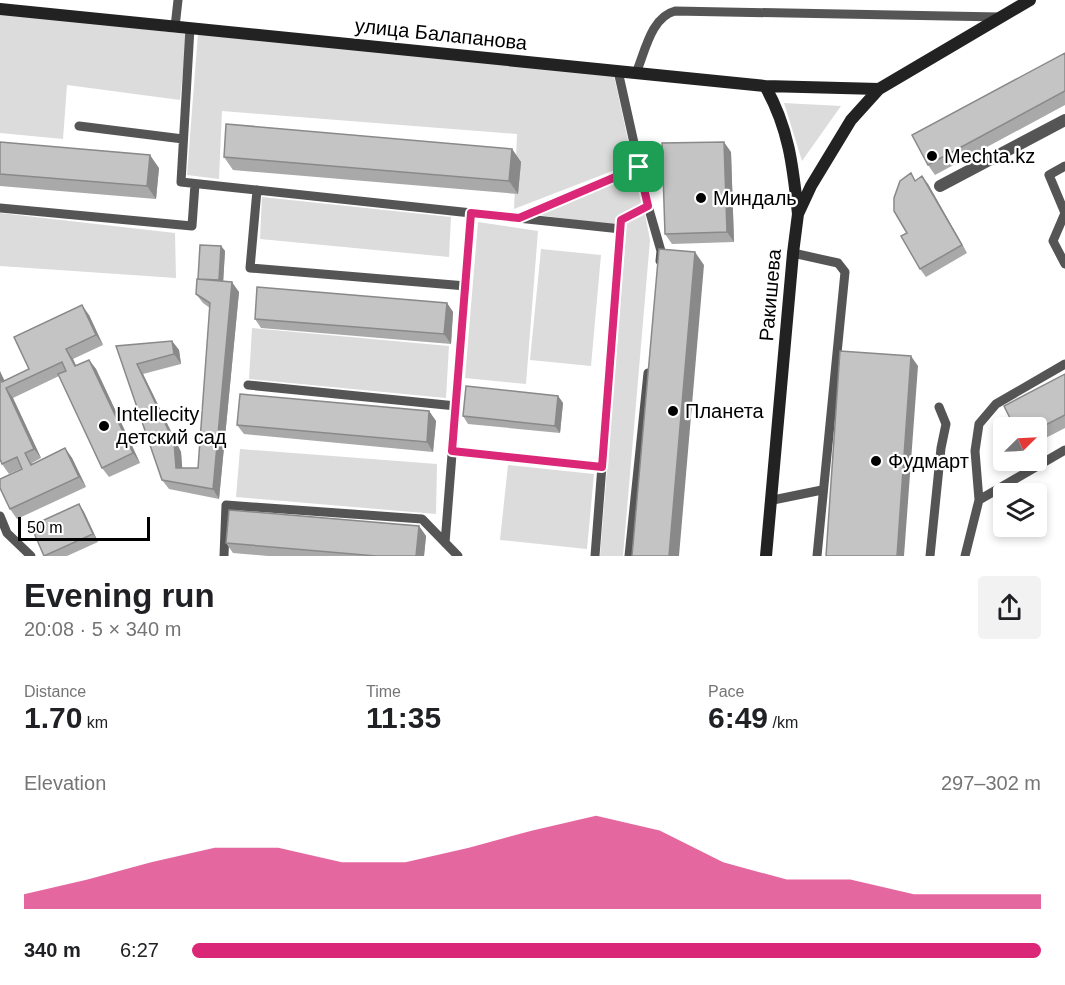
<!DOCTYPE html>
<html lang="en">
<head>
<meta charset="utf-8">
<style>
  :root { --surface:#fff; --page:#f2f2f2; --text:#202124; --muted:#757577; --accent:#db2777 }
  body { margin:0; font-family:Arial,sans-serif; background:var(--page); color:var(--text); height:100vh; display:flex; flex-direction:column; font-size:22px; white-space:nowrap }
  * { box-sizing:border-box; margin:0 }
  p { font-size:20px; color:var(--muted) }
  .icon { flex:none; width:33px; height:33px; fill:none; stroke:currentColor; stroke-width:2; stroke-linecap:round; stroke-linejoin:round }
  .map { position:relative; height:556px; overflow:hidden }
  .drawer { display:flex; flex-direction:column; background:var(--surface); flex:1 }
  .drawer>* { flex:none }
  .needle { width:39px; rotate:66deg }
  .fabs { position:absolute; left:993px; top:417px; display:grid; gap:12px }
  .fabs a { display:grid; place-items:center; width:54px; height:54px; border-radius:6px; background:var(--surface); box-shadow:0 3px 9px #0003; font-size:30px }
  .scale { position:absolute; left:18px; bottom:15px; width:132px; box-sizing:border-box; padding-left:6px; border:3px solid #000; border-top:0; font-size:16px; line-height:21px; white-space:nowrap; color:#000; -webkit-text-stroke:4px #fff; paint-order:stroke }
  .pin { position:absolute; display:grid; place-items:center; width:51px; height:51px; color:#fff; margin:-26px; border-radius:12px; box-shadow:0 3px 9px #0006 }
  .round { display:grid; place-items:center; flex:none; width:63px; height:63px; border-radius:6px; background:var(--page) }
  .headline { display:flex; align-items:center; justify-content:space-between; height:102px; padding:0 24px }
  h1 { font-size:33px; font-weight:800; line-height:45px }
  .metrics { display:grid; grid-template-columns:repeat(3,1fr); gap:9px; height:102px; padding:6px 24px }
  .metrics div { display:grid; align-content:center }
  .metrics b { font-size:30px; font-weight:800 }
  .metrics small { font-size:16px; font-weight:400 }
  .metrics p { font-size:16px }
  .chart { height:168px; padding:12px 24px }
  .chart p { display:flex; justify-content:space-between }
  .chart svg { width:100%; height:108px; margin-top:6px; fill:var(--accent); opacity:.7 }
  ul { padding:0 24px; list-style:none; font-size:20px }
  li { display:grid; grid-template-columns:96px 72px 1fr; align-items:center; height:45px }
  li i { height:15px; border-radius:8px; background:var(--accent) }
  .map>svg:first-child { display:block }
</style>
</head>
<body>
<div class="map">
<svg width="1065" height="556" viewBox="0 0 1065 556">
  <rect width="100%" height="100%" fill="#fff"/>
  <!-- green -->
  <path fill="#dcdcdc" d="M0,13l187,21 -7,66 -113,-15 -4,54 -63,-6z
    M198,33l416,43 19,87 -119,46 3,-75 -295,-23 -3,68 -32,-4z
    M784,103l57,3 -39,55z
    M635,173l9,31 -26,13 -4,8 -76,-10z
    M262,197l189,20 -2,40 -189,-18z
    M0,213l175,20 1,45 -176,-12z
    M645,214l5,26 -27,316h-23l27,-334z
    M478,222l60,9 -12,153 -61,-6z
    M541,249l60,6 -10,111 -61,-6z
    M252,328l197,18 -3,52 -197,-19z
    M240,449l197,15 -1,50 -200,-17z
    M508,465l86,9 -7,75 -87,-9z"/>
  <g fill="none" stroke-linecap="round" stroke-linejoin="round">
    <!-- lane -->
    <path stroke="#555" stroke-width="9" d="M175,27l3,-27
      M190,28l-9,154 440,47
      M618,71l30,135 13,45 -1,10
      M636,73c9,-21 15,-56 39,-62l325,6
      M79,126l104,13
      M1065,166l-16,9 16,38 -12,28 12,23
      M257,190l-7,78 216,18
      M0,208l192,18 3,-42
      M521,217l119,-50
      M793,253l45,10 7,9 -28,284
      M248,385l208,21
      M452,451l150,16
      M773,500l49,-10
      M979,500l86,-50
      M0,516l7,17 24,23
      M445,543l26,-330
      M224,556l2,-51 196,14 36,37
      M595,556l26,-335 27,-15
      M629,556l19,-183
      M930,556l11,-108 5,-24 -7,-17
      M965,556l14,-56 -4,-49 4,-27 17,-20 69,-40"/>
    <!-- street -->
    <path stroke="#555" stroke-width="12" d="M940,186l125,-66"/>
    <!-- secondary -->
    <path stroke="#222" stroke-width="12" d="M0,9l765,77 114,3
      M765,86c24,42 28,81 33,128
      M766,556l27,-303 5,-39 13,-28 40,-66 28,-31 151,-89"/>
  </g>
  <!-- wall -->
  <path fill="#a9a9a9" d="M1065,53v52l-130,70 -7,-10z
    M0,142l159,26 -3,31 -156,-13z
    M512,149l9,13 -3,32 -285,-24 -9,-13z
    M731,152l3,90 -62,2 -7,-10z
    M916,180l12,4 39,69 -41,24 -6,-8z
    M221,246l4,5 -2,30 16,11 -20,207 -50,-10 -7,-9 -46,-134 56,-5 7,9 2,14 -38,10 38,78 1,16h16l12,-160 -7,-5 -7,-9 2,-15z
    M447,303l6,9 -2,32 -190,-16 -6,-9z
    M89,315l14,30 -30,14 3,7 13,-6 7,9 44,94 -31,14 -7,-9 -43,-92 -46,22 28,60 -9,5 1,1 32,-16 7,10 14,29 -69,32 -7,-10 12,-40v-1l-13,6 -7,-10 2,-83 25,-12z
    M1065,374v54l-29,15v-15z
    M558,396l5,7 -3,30 -92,-9 -5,-8z
    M429,411l7,10 -3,31 -189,-18 -7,-9z
    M79,504l5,8 14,30 -31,14h-23z
    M419,526l7,10 -2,20h-156l-35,-3 -7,-10z"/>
  <!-- shaded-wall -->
  <path fill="#898989" d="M724,142l7,10 3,90 -7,-10z
    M512,149l9,13 -3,32 -9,-13z
    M150,155l9,13 -3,31 -9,-13z
    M922,176l6,8 39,69 -5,-8z
    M221,246l4,5 -2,34 -4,-5z
    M695,252l9,13 -25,291h-10z
    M232,282l7,10 -20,207 -6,-10z
    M447,303l6,9 -2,32 -7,-10z
    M82,305l7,10 14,30 -7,-10z
    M172,341l7,9 2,14 -7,-10z
    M66,349l7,10 8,17 -6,-10z
    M911,356l7,10 -14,190h-7z
    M89,360l7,9 44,94 -7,-10z
    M137,364l6,10 38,78 2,25 -7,-9z
    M0,371l8,17 -6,-6 -2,-6z
    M6,388l7,10 28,60 -7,-9z
    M558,396l5,7 -3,30 -5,-7z
    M429,411l7,10 -3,31 -6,-10z
    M65,448l7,10 14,29 -7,-10z
    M79,504l5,8 14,30 -5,-8z
    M419,526l7,10 -2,20h-8z"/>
  <!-- building -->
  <path fill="#c4c4c4" stroke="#898989" stroke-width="1.5" d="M1065,53v38l-137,74 -16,-30z
    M226,124l286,25 -3,32 -285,-24z
    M0,142l150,13 -3,31 -147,-12z
    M724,142l3,90 -62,2 -3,-91z
    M911,173l4,8 7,-5 40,69 -42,24 -19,-33 6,-3 -13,-22v-13l6,-17z
    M200,245l21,1 -2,34 -21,-1z
    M659,249l36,3 -26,304h-37z
    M197,279l35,3 -19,207 -51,-9 -46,-134 56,-5 2,13 -37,10 37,78 2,26h22l12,-165 -14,-9z
    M257,287l190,16 -3,31 -189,-15z
    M82,305l14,30 -30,14 9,17 14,-6 44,93 -31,15 -44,-94 8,-3 -4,-9 -56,26 28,61 -9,4 6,12 34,-17 14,29 -69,32 -10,-21v-9l22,-10 -5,-12 -15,7 -2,-5v-83l2,6 27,-13 -15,-32z
    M840,351l71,5 -14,200h-71z
    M1065,374v41l-29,15v-2h-21l-11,-22z
    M466,386l92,10 -3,30 -92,-10z
    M240,394l189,17 -2,31 -190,-17z
    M79,504l14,30 -49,22 -13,-30z
    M229,510l190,16 -3,30h-40l-150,-13z"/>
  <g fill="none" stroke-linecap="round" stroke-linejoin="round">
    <defs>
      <path id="route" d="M639,167l9,39 -27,14 -19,247 -150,-16 19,-238 48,5z"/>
    </defs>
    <!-- route casing -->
    <use href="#route" stroke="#fff" stroke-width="12"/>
    <!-- route -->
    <use href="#route" stroke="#db2777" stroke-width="8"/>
  </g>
  <!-- markers -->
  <g fill="#000" stroke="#fff" stroke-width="2">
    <circle cx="932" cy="156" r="6"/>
    <circle cx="701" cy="198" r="6"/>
    <circle cx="673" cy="411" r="6"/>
    <circle cx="104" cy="426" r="6"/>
    <circle cx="876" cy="461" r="6"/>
  </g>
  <g text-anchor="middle" stroke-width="4.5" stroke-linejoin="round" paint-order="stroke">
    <!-- street labels -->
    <g font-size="20" fill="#000" stroke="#fff">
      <text transform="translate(441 34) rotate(6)" y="7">улица Балапанова</text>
      <text transform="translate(770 295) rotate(-85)" y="7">Ракишева</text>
    </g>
    <!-- poi labels -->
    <g font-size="20" fill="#000" stroke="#fff" text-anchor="start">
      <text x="944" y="163">Mechta.kz</text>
      <text x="713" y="205">Миндаль</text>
      <text x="685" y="418">Планета</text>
      <text x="116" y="421">Intellecity<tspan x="116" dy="23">детский сад</tspan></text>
      <text x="888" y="468">Фудмарт</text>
    </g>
  </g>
</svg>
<div class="fabs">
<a><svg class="needle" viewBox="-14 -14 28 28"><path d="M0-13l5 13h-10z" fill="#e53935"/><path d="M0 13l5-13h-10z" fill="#757577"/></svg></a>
<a><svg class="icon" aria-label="layers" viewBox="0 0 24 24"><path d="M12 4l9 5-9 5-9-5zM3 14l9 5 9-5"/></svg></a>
</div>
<div class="scale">50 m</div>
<div class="pin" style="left:639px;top:167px;background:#1e9e55"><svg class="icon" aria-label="arrive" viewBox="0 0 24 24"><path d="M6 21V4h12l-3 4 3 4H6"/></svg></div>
</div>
<section class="drawer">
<div class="headline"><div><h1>Evening run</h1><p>20:08 · 5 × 340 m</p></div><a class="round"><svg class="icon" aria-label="share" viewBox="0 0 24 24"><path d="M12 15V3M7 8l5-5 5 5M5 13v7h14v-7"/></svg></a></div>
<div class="metrics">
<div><p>Distance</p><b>1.70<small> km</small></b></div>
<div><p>Time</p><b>11:35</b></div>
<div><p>Pace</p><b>6:49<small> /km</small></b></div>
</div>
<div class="chart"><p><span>Elevation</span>297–302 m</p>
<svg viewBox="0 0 160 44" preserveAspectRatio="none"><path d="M0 44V38L10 32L20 25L30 19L40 19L50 25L60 25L70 19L80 12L90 6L100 12L110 25L120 32L130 32L140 38L150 38L160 38V44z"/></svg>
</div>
<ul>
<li><b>340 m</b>6:27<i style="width:100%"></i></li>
</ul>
</section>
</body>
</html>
